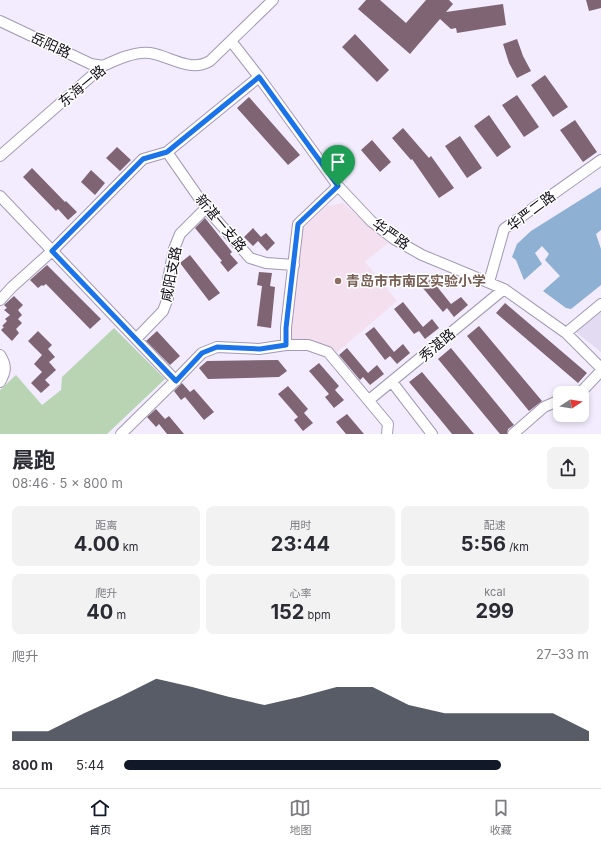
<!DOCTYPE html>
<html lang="zh">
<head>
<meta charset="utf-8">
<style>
  :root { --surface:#fff; --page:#f2f2f3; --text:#2b2b33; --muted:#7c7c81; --line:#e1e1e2; --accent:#111827 }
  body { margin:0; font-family:Inter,"Noto Sans SC",sans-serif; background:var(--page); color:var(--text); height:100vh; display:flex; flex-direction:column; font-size:15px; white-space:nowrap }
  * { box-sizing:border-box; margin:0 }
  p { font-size:13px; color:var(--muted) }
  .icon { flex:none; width:22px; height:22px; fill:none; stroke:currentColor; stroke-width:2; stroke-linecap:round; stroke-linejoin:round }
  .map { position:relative; height:434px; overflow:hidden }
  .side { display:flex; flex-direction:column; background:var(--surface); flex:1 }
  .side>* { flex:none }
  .needle { width:26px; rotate:78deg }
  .controls { position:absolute; left:553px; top:386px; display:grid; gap:8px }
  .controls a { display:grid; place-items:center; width:36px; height:36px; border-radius:8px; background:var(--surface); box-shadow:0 2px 6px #0003; font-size:20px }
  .pin { position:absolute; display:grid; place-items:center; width:34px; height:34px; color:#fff; margin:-41px -17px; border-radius:50% 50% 50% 0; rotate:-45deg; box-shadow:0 0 4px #0007 }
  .pin .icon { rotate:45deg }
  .round { display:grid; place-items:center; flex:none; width:42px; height:42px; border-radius:8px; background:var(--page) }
  .summary { display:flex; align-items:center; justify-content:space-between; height:68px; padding:0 12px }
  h1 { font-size:22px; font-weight:700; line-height:30px }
  .metrics { display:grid; grid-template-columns:repeat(3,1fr); gap:6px; height:68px; padding:4px 12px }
  .metrics div { display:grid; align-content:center; border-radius:8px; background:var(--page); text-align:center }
  .metrics b { font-size:20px; font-weight:700 }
  .metrics small { font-size:11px; font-weight:400 }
  .metrics p { font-size:11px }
  .chart { height:112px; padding:8px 12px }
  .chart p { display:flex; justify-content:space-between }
  .chart svg { width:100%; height:72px; margin-top:4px; fill:var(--accent); opacity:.7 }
  ul { padding:0 12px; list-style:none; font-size:13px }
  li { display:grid; grid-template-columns:64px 48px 1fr; align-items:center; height:30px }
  li i { height:10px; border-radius:5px; background:var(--accent) }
  .tab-bar { display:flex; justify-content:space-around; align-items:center; height:56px; border-top:1px solid var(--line); background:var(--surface); font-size:11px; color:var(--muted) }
  .tab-bar a { display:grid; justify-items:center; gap:2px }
  .tab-bar .on { color:var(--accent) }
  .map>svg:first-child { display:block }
</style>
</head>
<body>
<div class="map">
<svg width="601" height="434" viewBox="0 0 601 434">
  <rect width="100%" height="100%" fill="#f3ecfe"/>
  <!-- built -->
  <path fill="#e3dbf1" d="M601,312v40l-25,-20z"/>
  <!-- education -->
  <path fill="#f4dfee" d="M343,203l45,40 -23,19 32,39 -62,53 -44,-13 -3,-10 13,-98 3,-6 23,-21z"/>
  <!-- green -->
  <path fill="#b8d4b3" d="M114,328l51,51 -58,55h-107v-44l16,-15 26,30 19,-15 1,-13z"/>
  <!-- water -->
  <path fill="#8eb0d2" d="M601,187v43l-5,4 5,15v36l-30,24 -5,-1 -23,-17 17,-15 -15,-16 4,-6 -7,-8 -7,7 7,11 -18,16 -8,-20 -4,-3 5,-13 14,-13z"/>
  <!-- building -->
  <path fill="#7f6474" d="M366,0h14l26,23 20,-23h23l4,4 -7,8 57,-8 3,21 -49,8 -1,-5 -5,1 -11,-10 -30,35 -52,-45z
    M586,0h15v8l-12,3z
    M355,34l34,36 -12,12 -35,-35z
    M517,39l6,17 8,15 -14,7 -8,-15 -6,-19z
    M545,75l23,32 -15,10 -22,-32z
    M517,95l22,32 -15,10 -22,-32z
    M249,97l51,58 -12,10 -51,-57z
    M489,115l22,32 -14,10 -23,-31z
    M575,120l22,32 -14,10 -23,-32z
    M403,128l26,30 2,-2 23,32 -15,10 -27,-39 -1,1 -19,-22z
    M460,136l22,32 -15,10 -22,-32z
    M372,140l19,22 -11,10 -19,-22z
    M117,147l14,13 -11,11 -14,-13z
    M32,168l33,34 1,-1 11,11 -9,8 -10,-11 -2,2 -33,-34z
    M91,170l14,13 -10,12 -14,-13z
    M205,218l27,34 -2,2 8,9 -10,9 -8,-10 2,-1 -27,-33z
    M253,228l8,9 5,-4 9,10 -8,8 -9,-10 -5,5 -9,-9z
    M190,255l30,38 -11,8 -29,-38z
    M47,265l54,54 -11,10 -44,-45 -3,2 -1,-1 -4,3 -8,-8z
    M259,272l13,1 -2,13 5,1 -4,41 -14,-2 5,-40 -5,-1z
    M431,279l20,25 10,-7 7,8 -14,12 -7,-9 -4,4 -21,-25z
    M14,296l9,9 -5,5 4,5 -4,4 4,4 -6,6 3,4 -7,8 -11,-11 3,-3 -2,-1 5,-5 -2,-2 5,-4 -6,-5 3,-2 -3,-3z
    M403,302l20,25 9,-8 7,9 -14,11 -6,-8 -5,3 -20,-25z
    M505,303l82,70 -9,10 -82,-70z
    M479,326l63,75 -13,10 -62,-75z
    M374,327l20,25 9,-8 7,9 -13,11 -7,-8 -5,4 -20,-26z
    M38,331l14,14 -4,4 7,8 -6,5 7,8 -11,10 5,5 -9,8 -10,-10 11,-11 -8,-8 8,-9 -14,-14z
    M157,331l23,25 -10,9 -24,-24z
    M347,348l21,25 9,-8 7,9 -14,11 -7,-8 -3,3 -21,-25z
    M451,348l63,77 -6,4 -1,5h-7l-62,-75z
    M278,360l9,11 -8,6 -71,2 -9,-11 8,-7z
    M319,363l20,23 -4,4 9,10 -10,8 -9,-11 4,-3 -20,-23z
    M422,372l36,43 16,19h-22l-13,-16 -30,-36z
    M182,383l8,9 4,-3 20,23 -10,8 -19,-23 -4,3 -7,-9z
    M288,386l20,23 -4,4 9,10 -10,8 -9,-11 4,-3 -20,-23z
    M156,409l9,10 4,-3 15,18h-17l-8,-10 -3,3 -9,-10z
    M347,414l17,20h-18l-10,-12z"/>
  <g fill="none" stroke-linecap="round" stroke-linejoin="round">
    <defs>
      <path id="minor" d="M0,21l91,43 12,2
        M231,41l28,36 79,109 33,35 23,18 28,16 82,34 62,44 35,35
        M167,152l39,56 44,50 16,5 28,2
        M0,156l103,-90c13,-6 32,-15 47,-13 20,3 40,20 60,8l63,-61
        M0,196l176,185
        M489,282l15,-53 97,-69
        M0,300l12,-13 40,-36 91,-92 24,-7 92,-75
        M566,333l35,-29
        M136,339l27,-28 5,-13v-19l6,-30 6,-15 26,-26
        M286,345v-17l12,-104 40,-38
        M0,355c7,11 6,16 0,27
        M392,382l40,52
        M577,393l4,-1 20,-21
        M369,400l135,-111
        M121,434l49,-48 32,-33 15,-6 42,2 27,-4h22l20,7 60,72 -1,10
        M513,434l31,-27 16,-7"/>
    </defs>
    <!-- minor casing -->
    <use href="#minor" stroke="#a399b4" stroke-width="12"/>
    <!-- minor -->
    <use href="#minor" stroke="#fff" stroke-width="10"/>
  </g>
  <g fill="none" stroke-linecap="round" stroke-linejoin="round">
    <defs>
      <path id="route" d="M259,77l79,109 -40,38 -12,104v17l-26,4 -43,-2 -15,6 -26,28 -124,-130 91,-92 24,-7z"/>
    </defs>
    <!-- route casing -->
    <use href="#route" stroke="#fff" stroke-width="8"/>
    <!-- route -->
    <use href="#route" stroke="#1a73e8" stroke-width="5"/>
  </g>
  <!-- markers -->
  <circle fill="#8d6e63" stroke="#fff" stroke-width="1.5" cx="338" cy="281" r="4"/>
  <g text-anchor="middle" stroke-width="3" stroke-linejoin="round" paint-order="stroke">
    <!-- street labels -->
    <g font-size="14" fill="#110d17" stroke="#fff">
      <text transform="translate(51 45) rotate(25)" y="5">岳阳路</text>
      <text transform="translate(82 86) rotate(-40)" y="5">东海一路</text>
      <text transform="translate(531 211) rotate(-37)" y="5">华严二路</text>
      <text transform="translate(221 223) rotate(50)" y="5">新湛一支路</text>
      <text transform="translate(391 234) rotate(35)" y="5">华严路</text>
      <text transform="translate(171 274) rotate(-79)" y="5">咸阳支路</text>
      <text transform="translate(437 345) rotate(-40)" y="5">秀湛路</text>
    </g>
    <!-- education labels -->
    <g font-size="14" font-weight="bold" fill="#785e54" stroke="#fff" text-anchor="start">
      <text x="346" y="286">青岛市市南区实验小学</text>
    </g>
  </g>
</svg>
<div class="controls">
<a><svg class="needle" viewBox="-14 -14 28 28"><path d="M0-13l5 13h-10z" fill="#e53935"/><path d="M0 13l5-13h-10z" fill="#7c7c81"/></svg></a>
</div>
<div class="pin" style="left:338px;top:186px;background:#1e9e55"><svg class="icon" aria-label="arrive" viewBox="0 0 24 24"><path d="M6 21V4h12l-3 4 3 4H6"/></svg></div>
</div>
<section class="side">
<div class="summary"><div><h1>晨跑</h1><p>08:46 · 5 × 800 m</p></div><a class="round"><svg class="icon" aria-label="share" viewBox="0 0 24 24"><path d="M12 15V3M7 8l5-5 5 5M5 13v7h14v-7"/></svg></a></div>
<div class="metrics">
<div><p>距离</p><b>4.00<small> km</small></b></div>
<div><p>用时</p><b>23:44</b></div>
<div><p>配速</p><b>5:56<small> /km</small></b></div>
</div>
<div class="metrics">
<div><p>爬升</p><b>40<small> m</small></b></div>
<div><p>心率</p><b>152<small> bpm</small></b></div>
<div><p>kcal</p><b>299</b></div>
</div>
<div class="chart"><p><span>爬升</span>27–33 m</p>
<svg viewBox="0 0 160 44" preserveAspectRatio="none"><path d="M0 44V38L10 38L20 27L30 17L40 6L50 11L60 17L70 22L80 17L90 11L100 11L110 22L120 27L130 27L140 27L150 27L160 38V44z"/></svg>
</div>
<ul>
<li><b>800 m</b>5:44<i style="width:81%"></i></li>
</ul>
</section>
<nav class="tab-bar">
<a class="on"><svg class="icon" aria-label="home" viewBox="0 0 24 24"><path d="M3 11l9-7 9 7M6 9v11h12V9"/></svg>首页</a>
<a><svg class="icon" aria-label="map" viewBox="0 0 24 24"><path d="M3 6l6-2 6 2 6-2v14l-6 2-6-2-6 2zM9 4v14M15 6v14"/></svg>地图</a>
<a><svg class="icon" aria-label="saved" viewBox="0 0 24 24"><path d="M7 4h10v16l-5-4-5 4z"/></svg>收藏</a>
</nav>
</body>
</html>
